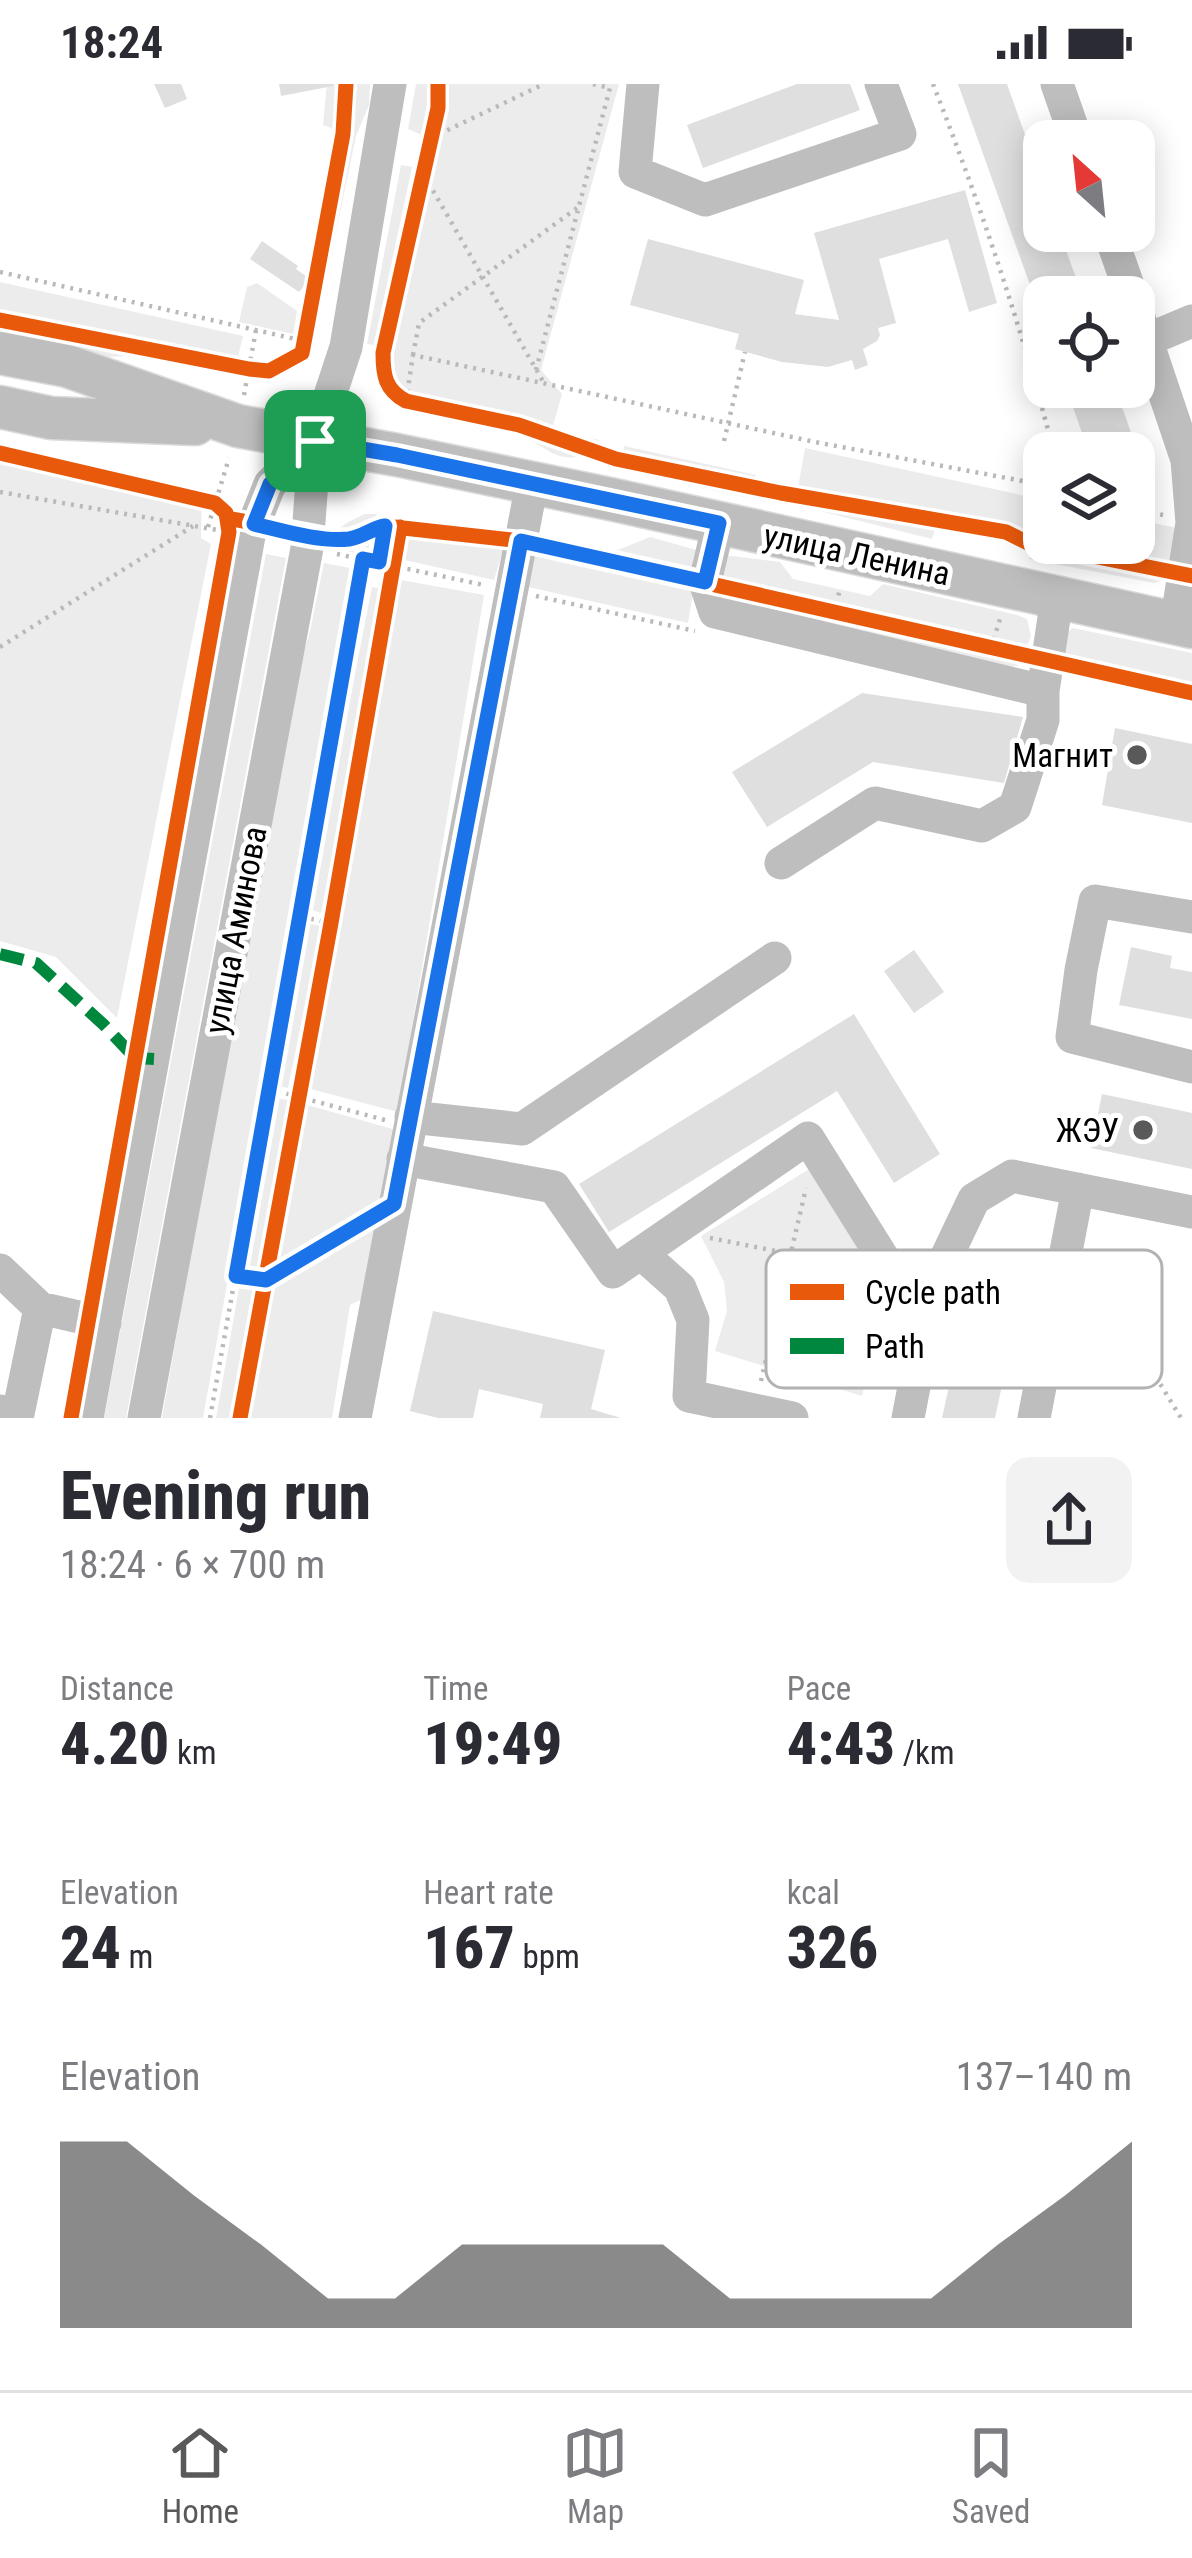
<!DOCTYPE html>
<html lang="en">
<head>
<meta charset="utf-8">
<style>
  :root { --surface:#fff; --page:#f2f2f3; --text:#2b2b33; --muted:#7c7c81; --line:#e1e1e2; --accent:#595959 }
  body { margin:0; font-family:"Roboto Condensed",sans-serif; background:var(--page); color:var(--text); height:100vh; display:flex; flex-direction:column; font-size:45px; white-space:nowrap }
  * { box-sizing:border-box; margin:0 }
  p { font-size:39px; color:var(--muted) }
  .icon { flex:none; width:66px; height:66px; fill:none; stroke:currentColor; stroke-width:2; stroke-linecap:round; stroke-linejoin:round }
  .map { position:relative; height:1334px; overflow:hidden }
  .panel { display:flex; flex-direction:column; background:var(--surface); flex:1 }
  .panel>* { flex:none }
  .needle { width:78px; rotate:333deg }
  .controls { position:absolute; left:1023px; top:36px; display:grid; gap:24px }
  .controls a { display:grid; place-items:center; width:132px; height:132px; border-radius:24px; background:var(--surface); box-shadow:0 6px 30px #0003; font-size:60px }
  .pin { position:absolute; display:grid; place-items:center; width:102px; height:102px; color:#fff; margin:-51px; border-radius:24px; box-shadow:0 6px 18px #0006 }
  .round { display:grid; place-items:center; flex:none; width:126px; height:126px; border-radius:24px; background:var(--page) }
  .head { display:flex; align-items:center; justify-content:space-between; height:204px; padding:0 60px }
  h1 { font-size:66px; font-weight:800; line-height:90px }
  .figures { display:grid; grid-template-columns:repeat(3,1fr); gap:18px; height:204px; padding:12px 60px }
  .figures div { display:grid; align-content:center }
  .figures b { font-size:60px; font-weight:800 }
  .figures small { font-size:33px; font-weight:400 }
  .figures p { font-size:33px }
  .chart { height:336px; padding:24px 60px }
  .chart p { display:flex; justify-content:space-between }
  .chart svg { width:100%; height:216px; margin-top:12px; fill:var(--accent); opacity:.7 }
  .status { display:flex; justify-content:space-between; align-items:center; height:84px; padding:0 60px; background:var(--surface); direction:ltr }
  .status svg { height:33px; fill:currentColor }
  .dock { display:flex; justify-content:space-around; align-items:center; height:168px; border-top:3px solid var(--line); background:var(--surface); font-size:33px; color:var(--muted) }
  .dock a { display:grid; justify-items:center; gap:6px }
  .dock .current { color:var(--accent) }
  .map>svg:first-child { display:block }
</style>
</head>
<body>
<div class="status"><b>18:24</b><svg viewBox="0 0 49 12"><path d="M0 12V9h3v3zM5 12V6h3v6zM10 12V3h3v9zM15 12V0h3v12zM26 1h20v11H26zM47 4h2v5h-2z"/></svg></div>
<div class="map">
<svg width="1192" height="1334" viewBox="0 0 1192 1334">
  <rect width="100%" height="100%" fill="#fff"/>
  <!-- green -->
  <path fill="#ececec" d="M327,0h43l-1,21 -13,31 -43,206 -9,-1 36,-206h11l-28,-10z
    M416,0h14l-8,51 -14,-6z
    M445,0h174l-78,286 21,24 -10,35 47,11 -10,15c-36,9 -40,-9 -71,-20 -31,-11 -72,-15 -104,-21l2,-19 -15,-5 -11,-26 55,-248z
    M401,81l11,2 -38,178 -7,-1z
    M0,198l243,54 -6,25 -237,-44z
    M257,199l40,28 -4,23 -54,-12 8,-35z
    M0,244l235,45 -111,-17 -31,2 -93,-18z
    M0,358l202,48 -1,48 10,6 -94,474 -61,-61 -56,-16z
    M624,362l132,29 -7,23 -113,-24 -11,-17z
    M805,364l239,52v43h90v-24l43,9 -10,51 -13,4 -125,-24 9,-21 -99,-23 -7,24 -128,-32 -8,-8z
    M365,430h12l-10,40 -40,-6c6,-20 20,-26 38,-34z
    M406,453l98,10 -10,33 -94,-21z
    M650,453l50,14 -12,72 -164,-37 4,-33 15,-14 75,11z
    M266,470l20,4 -160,860h-22z
    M723,471l57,7 13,17 77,17 13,-12 134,31 10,4 4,17 -11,29 -24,5 -277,-65z
    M324,479l31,6 -63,350 7,2 -15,80 -6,-1 -75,418h-41l125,-707 23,-80z
    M401,496l83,15 -86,517 -91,-24z
    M372,503l13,2 -64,324 -12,-4z
    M1073,544l119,25v35l-137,-31 1,-17z
    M305,839l16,3 -33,162 -15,-3z
    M273,1014l15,2 -32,171 -15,-2z
    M304,1020l92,26 -11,73 -111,62z
    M822,1077l71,113 -31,122 -147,-45 12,-40 -3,-29 -23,-46z
    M383,1135l-19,79 -14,7 -18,113h-87l26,-134z
    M240,1199l13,3 -23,132h-14z"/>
  <!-- building -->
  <path fill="#dfdfdf" d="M154,0h27l6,15 -22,9z
    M279,0h54v2l-52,10z
    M797,0h53l10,26 -157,58 -16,-43z
    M958,0h49l37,104v43h15l24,66h-39v27z
    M965,106l32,113 -28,9 -21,-73 -69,20 17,64 -18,5 2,7 -3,6 -14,8 5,16 -13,5 -3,-10 -24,7 -46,-5 -47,-13 4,-15 -109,-29 18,-66 156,41 -9,34 44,6 -25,-87z
    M262,157l36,25 -2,3 14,10 -11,13 -49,-33z
    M1066,303h49l26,74 -7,2v-10h-45z
    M862,609l161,24 -19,66 -131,-21 -106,65 -35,-55z
    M1115,644l77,16v79l-90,-18z
    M1131,863l41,9 -2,12 22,4v47l-73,-14z
    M914,866l30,42 -30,21 -30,-42z
    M854,930l86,140 -46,29 -57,-92 -228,141 -30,-48z
    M1102,1010l90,19v56l-101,-21z
    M969,1211l50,11 -24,112h-53z
    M433,1227l172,39 -14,59 30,9h-81l3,-14 -64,-15 -6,29h-35l-28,-7z"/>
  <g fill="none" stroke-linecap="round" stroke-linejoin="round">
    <defs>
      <path id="major" d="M0,269l67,13 171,60 159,29 213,44 582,128
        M0,323l51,11 144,6"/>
    </defs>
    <!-- major casing -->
    <use href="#major" stroke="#dbdbdb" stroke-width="45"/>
    <!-- path -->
    <path stroke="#b9b9b9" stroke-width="4.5" stroke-dasharray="3 6" stroke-linecap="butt" d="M593,0l17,4
      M933,0c47,120 89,244 121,369
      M343,50l3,-50
      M431,54l113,-54
      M424,91l120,208
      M0,188l304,69
      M383,269l55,-245v-24
      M413,271l6,-32 158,-115
      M536,286l75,-286
      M244,311l12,-65
      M406,317l7,-46 402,87 229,43
      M724,357l21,-89
      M0,408l223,39
      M1134,424l29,7
      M208,443l21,-69
      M1028,459l16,-29
      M337,470l147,31
      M379,478l6,-36
      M536,512l159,35
      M834,529l6,-24
      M0,563l193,-121
      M991,564l9,-29
      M302,833l29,6
      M269,1005l116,31
      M710,1154l142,28
      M1090,1185l91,149
      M229,1189l36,6 98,-57
      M761,1297l45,-193
      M210,1334l153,-859"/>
    <!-- minor -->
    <path stroke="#bebebe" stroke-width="33" d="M643,0l-8,88 70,28 195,-66 -19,-50
      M1057,0l20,57
      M1109,147l23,66
      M1134,219l53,157 5,63 -16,101
      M1147,256l45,-19
      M719,439l-14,59 10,30 328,79 14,-93
      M781,779l94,-60 107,23 33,-19 28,-87v-29
      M1192,833l-97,-16 -14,69 -9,67 120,30
      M411,1033l111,12 253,-171
      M403,1075l151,28 59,85 195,-134 85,136 41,9 40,-84 38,-23 180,36
      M642,1170l38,34 13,32 -4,76 103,22
      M0,1186l40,38 65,15
      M0,1327l18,3 22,-106
      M87,1334l162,-882 21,-52 45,-43
      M144,1334l163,-870 8,-107 31,-94 44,-263
      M355,1334l177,-935
      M908,1334l26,-135
      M1034,1334l44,-229"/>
    <!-- major -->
    <use href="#major" stroke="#bebebe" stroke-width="42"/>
    <!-- quiet -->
    <path stroke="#00873e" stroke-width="12" stroke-dasharray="24 12" stroke-linecap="butt" d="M0,870l36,9 68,62 31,33 19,1"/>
    <defs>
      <path id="cycleway" d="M438,0v24l-55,245c0,22 2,37 23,48l113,24 97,34 165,34 225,39 22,11 164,33
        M0,236l249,49 20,2 33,-18 41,-219 3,-50
        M0,369l215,50 11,10 3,19 -158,886
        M227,434l116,22c15,-3 27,-11 42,-14l136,15 671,152
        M240,1334l91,-495 69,-396"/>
    </defs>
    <!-- cycleway casing -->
    <use href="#cycleway" stroke="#fff" stroke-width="22"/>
    <!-- cycleway -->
    <use href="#cycleway" stroke="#e8590c" stroke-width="15"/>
  </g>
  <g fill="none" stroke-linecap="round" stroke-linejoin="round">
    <defs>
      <path id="route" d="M315,357l82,14 322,68 -14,59 -184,-41 -127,663 -128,76 -30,-4 127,-717 16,3 6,-36c-13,2 -22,11 -36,13 -30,3 -65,-8 -95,-15l16,-40z"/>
    </defs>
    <!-- route casing -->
    <use href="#route" stroke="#fff" stroke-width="24"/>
    <!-- route -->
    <use href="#route" stroke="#1a73e8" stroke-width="15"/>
  </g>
  <!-- markers -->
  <g fill="#595959" stroke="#fff" stroke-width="4.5">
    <circle cx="1137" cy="671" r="12"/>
    <circle cx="1143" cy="1046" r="12"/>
  </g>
  <g text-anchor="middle" stroke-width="10" stroke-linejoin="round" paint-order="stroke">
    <!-- street labels -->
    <g font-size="33" fill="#000" stroke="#fff">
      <text transform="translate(857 470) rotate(12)" y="12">улица Ленина</text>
      <text transform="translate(235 846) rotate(-79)" y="12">улица Аминова</text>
    </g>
    <!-- poi labels -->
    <g font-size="33" fill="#000" stroke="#fff" text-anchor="end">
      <text x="1113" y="683">Магнит</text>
      <text x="1119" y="1058">ЖЭУ</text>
    </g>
  </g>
  <!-- legend -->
  <rect x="766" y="1166" width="396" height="138" rx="18" fill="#fff" stroke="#b2b2b2" stroke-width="3"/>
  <rect x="790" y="1200" width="54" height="16" fill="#e8590c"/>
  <rect x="790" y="1254" width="54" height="16" fill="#00873e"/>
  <g font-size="33" fill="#000">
    <text x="865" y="1220">Cycle path</text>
    <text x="865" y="1274">Path</text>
  </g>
</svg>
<div class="controls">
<a><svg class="needle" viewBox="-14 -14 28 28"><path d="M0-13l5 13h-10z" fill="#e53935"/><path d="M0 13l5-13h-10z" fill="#7c7c81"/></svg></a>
<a><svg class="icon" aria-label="locate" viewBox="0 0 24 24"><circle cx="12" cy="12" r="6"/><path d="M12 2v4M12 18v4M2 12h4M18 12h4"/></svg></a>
<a><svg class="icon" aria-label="layers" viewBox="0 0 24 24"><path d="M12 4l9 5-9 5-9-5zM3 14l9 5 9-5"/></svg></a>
</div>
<div class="pin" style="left:315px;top:357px;background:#1e9e55"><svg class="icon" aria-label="arrive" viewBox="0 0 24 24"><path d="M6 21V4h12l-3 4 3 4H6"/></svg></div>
</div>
<section class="panel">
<div class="head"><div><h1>Evening run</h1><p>18:24 · 6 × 700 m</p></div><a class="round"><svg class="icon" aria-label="share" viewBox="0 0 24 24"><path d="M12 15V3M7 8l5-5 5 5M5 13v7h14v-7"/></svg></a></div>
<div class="figures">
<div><p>Distance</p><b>4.20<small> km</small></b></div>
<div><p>Time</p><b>19:49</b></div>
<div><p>Pace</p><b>4:43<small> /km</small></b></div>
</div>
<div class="figures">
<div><p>Elevation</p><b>24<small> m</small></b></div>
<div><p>Heart rate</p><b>167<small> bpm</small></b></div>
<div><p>kcal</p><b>326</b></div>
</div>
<div class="chart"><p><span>Elevation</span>137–140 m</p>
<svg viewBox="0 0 160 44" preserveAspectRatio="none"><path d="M0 44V6L10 6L20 17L30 27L40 38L50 38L60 27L70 27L80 27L90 27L100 38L110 38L120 38L130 38L140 27L150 17L160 6V44z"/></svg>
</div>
</section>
<nav class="dock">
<a class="current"><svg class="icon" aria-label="home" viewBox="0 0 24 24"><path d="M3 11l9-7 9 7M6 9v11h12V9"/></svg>Home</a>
<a><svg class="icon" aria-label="map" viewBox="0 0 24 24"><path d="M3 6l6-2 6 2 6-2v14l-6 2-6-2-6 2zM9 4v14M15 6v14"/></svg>Map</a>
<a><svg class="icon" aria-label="saved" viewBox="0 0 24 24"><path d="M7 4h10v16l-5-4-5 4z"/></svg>Saved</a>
</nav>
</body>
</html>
